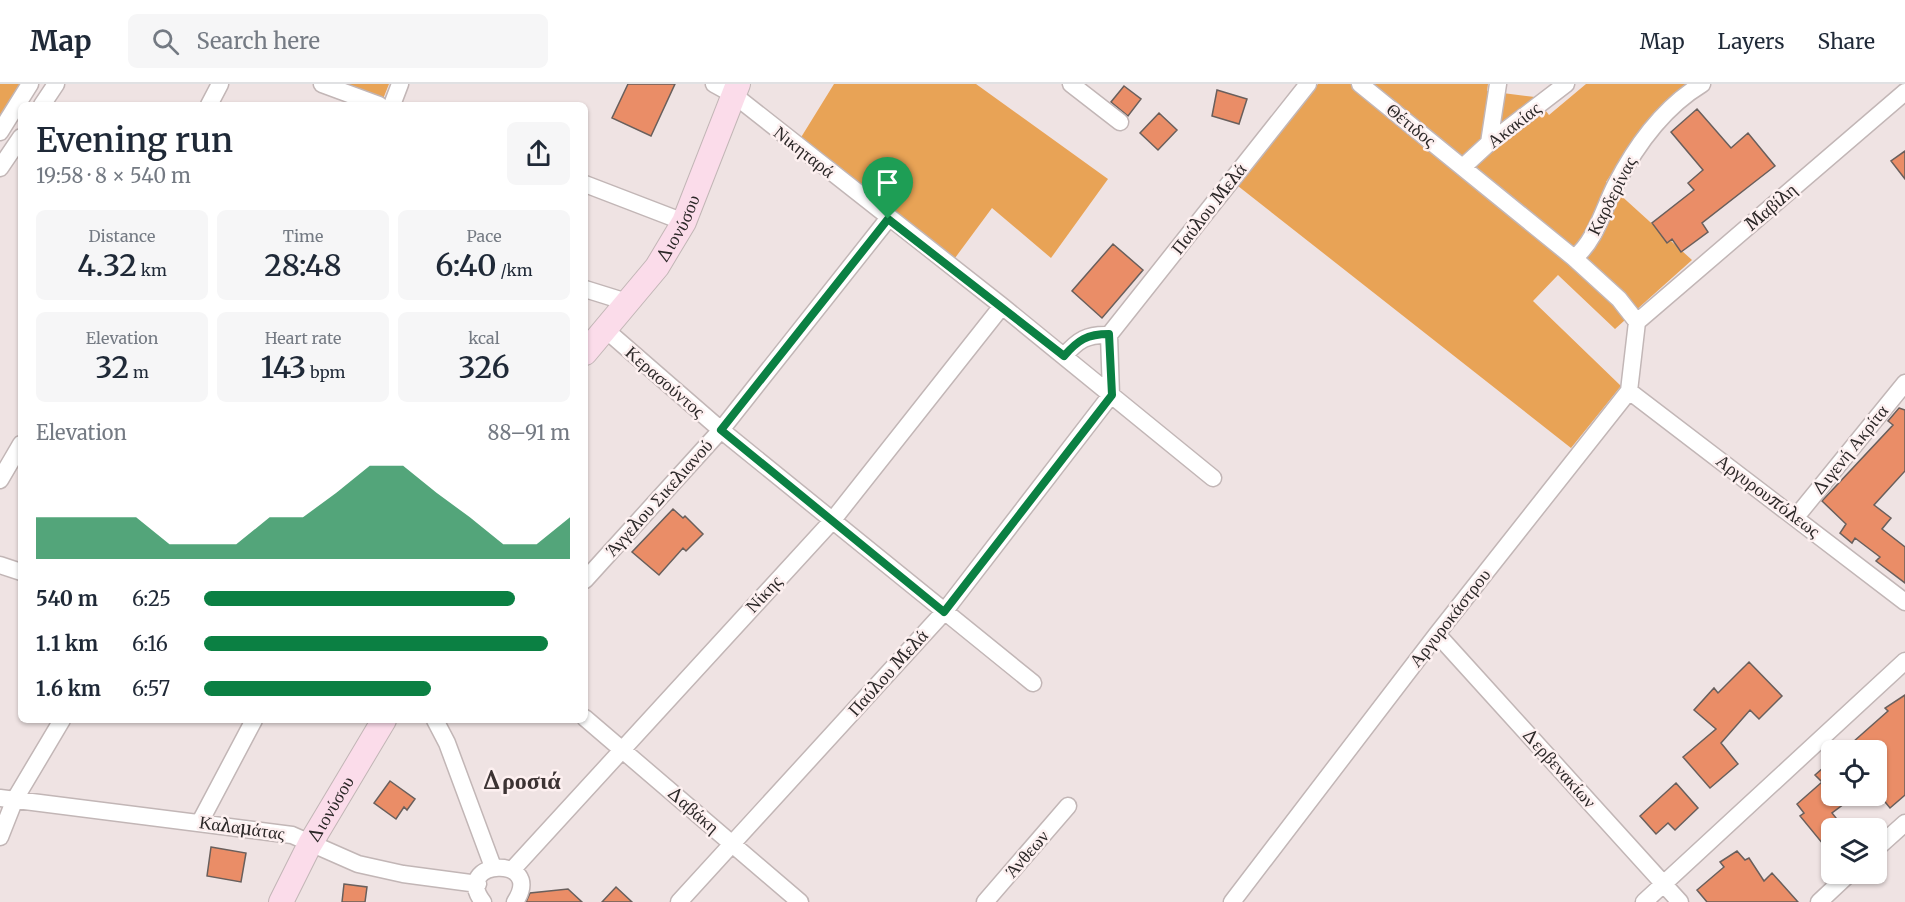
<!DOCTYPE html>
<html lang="en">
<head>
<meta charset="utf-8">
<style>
  :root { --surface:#fff; --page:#f6f6f7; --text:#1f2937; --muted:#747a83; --line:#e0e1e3; --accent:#0b8043 }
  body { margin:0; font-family:Merriweather,serif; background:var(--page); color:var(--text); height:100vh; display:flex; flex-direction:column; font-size:22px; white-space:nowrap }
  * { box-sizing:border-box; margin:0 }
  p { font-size:20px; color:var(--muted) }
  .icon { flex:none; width:33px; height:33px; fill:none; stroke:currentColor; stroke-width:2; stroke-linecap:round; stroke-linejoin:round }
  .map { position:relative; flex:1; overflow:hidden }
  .details { position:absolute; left:18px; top:18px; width:570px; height:621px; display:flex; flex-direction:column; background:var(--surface); border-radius:9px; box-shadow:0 2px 4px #0004 }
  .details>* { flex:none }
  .buttons { position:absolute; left:1821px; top:656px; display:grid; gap:12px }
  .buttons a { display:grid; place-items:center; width:66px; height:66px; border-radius:9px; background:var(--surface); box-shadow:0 2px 4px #0004; font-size:30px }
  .pin { position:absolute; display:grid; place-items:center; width:51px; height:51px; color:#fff; margin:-62px -26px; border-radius:50% 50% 50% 0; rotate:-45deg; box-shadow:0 0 6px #0007 }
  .pin .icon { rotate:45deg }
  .round { display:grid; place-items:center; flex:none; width:63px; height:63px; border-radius:9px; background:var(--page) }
  .overview { display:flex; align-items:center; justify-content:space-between; height:102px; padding:0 18px }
  h1 { font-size:33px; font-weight:600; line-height:45px }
  .metrics { display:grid; grid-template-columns:repeat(3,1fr); gap:9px; height:102px; padding:6px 18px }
  .metrics div { display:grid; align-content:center; border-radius:9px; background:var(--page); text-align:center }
  .metrics b { font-size:30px; font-weight:600 }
  .metrics small { font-size:16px; font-weight:400 }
  .metrics p { font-size:16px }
  .chart { height:168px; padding:12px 18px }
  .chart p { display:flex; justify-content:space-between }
  .chart svg { width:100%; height:108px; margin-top:6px; fill:var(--accent); opacity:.7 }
  ul { padding:0 18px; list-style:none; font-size:20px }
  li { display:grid; grid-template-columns:96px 72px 1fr; align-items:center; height:45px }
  li i { height:15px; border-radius:8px; background:var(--accent) }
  header { display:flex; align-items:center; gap:36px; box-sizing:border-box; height:84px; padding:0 30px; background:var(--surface); border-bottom:2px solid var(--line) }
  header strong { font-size:28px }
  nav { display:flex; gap:33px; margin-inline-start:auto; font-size:21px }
  .search { width:420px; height:54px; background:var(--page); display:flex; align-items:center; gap:15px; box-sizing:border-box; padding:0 21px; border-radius:9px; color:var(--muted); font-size:22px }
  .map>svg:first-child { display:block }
</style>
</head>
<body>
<header>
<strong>Map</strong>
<div class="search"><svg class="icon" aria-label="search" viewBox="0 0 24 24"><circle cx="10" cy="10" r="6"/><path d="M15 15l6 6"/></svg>Search here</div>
<nav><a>Map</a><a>Layers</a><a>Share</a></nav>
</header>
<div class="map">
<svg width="1905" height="818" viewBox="0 0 1905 818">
  <rect width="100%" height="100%" fill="#efe3e3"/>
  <!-- forest -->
  <path fill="#e8a356" d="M0,0h28l-28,44z
    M342,0h47l-6,15z
    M834,0h142l132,95 -57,79 -59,-50 -37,50 -155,-119z
    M1318,0h170l-1,7 48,6 14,18 37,-31h101l-47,47 -34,51 86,78 -77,69 -57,-54 -25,26 88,85 -50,62 -333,-262z"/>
  <!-- building -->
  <path fill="#ea8d67" stroke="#695f5c" stroke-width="1.5" d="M628,0h47l-24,52 -39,-18z
    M1124,2l17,13 -13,17 -17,-14z
    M1217,6l30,9 -8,25 -27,-8z
    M1697,25l34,39 17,-15 27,33 -73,57 6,9 -27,20 -9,-13 -5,4 -15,-20 42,-33 -6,-7 15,-13 -32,-38z
    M1159,29l18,17 -19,20 -18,-17z
    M1905,67v28l-14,-18z
    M1113,160l30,26 -41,48 -30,-27z
    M1899,324l6,2v61l-31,34 17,13 -9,11 23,18v36l-29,-22 4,-4 -25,-19 -3,5 -12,-10 6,-9 -24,-23 71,-76 -5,-4z
    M673,425l10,9 2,-2 18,18 -17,17 -3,-3 -24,27 -27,-23z
    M1749,578l33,34 -23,23 -9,-9 -29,33 17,21 -28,24 -27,-31 33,-28 -22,-19 20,-22 4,5z
    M1905,611v100l-15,13 -14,-17v-41h-32l44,-39 -3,-3z
    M1832,676v35h24l-24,18 12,15h-12v27l-32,-39 4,-3 -7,-9 25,-22 -7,-7z
    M390,697l25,18 -8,11 -3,-3 -8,12 -22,-16z
    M1676,699l22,25 -23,22 -7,-7 -12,11 -16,-18z
    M211,763l35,6 -5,29 -34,-6z
    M1737,767l8,9 4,-2 15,23 8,-8 26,29h-91l-10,-12 27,-23 -4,-5z
    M344,800l23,3 -2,15h-23z
    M616,803l16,15h-30z
    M568,805l14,13h-56l4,-9z"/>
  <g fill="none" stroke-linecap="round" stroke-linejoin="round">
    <defs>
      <path id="minor" d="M322,0l57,21
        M714,0l20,11 268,211 211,172
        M1071,0l49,38
        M1360,0l214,174c21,-16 29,-48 41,-72 20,-39 49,-79 87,-102
        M42,21l14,-21
        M209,21l11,-21
        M392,21l8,-21
        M0,48l30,-48
        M1489,59l9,-59
        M1463,83l26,-24 77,-59
        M0,84l21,-31
        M585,100l99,38
        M1574,174l45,41 18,23
        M585,205l45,14
        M1637,238l268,-230
        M606,246l115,100 312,253
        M1064,272c14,-16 23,-22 45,-21
        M1629,307l276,211
        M0,396l21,-36
        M1796,433l109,-134
        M0,481l21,7
        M585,496l136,-150 167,-211
        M1437,550l243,268
        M585,634l215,184
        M435,636l12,23 46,124
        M0,714l292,37 66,29 45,10 75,10
        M200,738l54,-102
        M0,753l15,-38 47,-79
        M1876,765l29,-26
        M512,786l320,-349 170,-215
        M483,818c-33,-43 63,-48 32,0
        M679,818l265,-290 167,-217 -2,-60 199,-251
        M985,818l83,-96
        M1232,818l205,-268 192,-243 8,-69
        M1644,818l261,-241
        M1819,818l31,-29"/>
      <g id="secondary">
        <path id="s1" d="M585,269l72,-86 27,-45 54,-138"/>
        <path id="s2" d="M281,818l29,-58 74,-124"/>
      </g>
    </defs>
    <!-- minor casing -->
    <use href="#minor" stroke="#c2b6b6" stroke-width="19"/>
    <!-- secondary casing -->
    <use href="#secondary" stroke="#c2b6b6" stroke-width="26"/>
    <!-- minor -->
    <use href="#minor" stroke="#fff" stroke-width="16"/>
    <!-- secondary -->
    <use href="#secondary" stroke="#fbdcea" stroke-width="24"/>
  </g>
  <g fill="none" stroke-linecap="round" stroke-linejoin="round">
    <defs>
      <path id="route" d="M888,135l176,137c14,-16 23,-22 45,-22l3,61 -168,217 -223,-182z"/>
    </defs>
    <!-- route casing -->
    <use href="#route" stroke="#fff" stroke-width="12"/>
    <!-- route -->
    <use href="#route" stroke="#0b8043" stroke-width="8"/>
  </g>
  <g text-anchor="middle" stroke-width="5" stroke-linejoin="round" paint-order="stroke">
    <!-- street labels -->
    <g font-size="18" fill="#2c2828" stroke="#fdf0f0">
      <text transform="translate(1411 41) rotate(39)" y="6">Θέτιδος</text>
      <text transform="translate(1514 41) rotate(-38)" y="6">Ακακίας</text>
      <text transform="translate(804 68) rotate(38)" y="6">Νικηταρά</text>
      <text transform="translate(1612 112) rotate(-63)" y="6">Καρδερίνας</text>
      <text transform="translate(1771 123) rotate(-41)" y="6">Μαβίλη</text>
      <text transform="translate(1209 125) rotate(-52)" y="6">Παύλου Μελά</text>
      <text dy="6" stroke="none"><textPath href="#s1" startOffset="156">Διονύσου</textPath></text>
      <text transform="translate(665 298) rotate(41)" y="6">Κερασούντος</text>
      <text transform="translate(1850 366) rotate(-51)" y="6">Διγενή Ακρίτα</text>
      <text transform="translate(1768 412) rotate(37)" y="6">Αργυρουπόλεως</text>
      <text transform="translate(659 414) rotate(-48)" y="6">Άγγελου Σικελιανού</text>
      <text transform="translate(764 510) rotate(-47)" y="6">Νίκης</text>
      <text transform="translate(1450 534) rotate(-52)" y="6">Αργυροκάστρου</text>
      <text transform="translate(888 589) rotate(-48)" y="6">Παύλου Μελά</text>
      <text transform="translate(1559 684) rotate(48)" y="6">Δερβενακίων</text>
      <text dy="6" stroke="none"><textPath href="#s2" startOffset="105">Διονύσου</textPath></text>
      <text transform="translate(693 726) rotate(41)" y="6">Δαβάκη</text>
      <text transform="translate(242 744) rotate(8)" y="6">Καλαμάτας</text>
      <text transform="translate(1027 770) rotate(-49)" y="6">Άνθεων</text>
    </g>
    <!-- district labels -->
    <g font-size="24" font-weight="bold" fill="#3c3333" stroke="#fdf0f0">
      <text x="521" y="705">Δροσιά</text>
    </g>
  </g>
</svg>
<div class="buttons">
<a><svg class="icon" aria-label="locate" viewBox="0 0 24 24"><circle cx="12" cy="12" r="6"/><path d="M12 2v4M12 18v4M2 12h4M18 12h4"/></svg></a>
<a><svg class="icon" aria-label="layers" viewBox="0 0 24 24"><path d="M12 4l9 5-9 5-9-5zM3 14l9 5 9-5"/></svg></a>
</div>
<div class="pin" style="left:888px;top:135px;background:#1e9e55"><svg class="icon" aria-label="arrive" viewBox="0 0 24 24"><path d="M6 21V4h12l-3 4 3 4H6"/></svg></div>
<section class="details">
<div class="overview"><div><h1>Evening run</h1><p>19:58 · 8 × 540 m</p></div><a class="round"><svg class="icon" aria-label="share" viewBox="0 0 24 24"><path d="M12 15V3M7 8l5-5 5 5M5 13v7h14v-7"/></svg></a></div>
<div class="metrics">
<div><p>Distance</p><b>4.32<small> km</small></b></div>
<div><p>Time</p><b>28:48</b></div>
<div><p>Pace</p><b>6:40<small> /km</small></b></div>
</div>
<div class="metrics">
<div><p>Elevation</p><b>32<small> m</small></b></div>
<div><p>Heart rate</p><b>143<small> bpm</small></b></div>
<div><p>kcal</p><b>326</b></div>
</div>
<div class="chart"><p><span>Elevation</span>88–91 m</p>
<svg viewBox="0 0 160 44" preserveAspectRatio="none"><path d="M0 44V27L10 27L20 27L30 27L40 38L50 38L60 38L70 27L80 27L90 17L100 6L110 6L120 17L130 27L140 38L150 38L160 27V44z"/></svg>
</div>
<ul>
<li><b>540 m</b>6:25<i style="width:85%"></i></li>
<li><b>1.1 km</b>6:16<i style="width:94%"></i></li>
<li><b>1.6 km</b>6:57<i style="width:62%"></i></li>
</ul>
</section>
</div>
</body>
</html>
